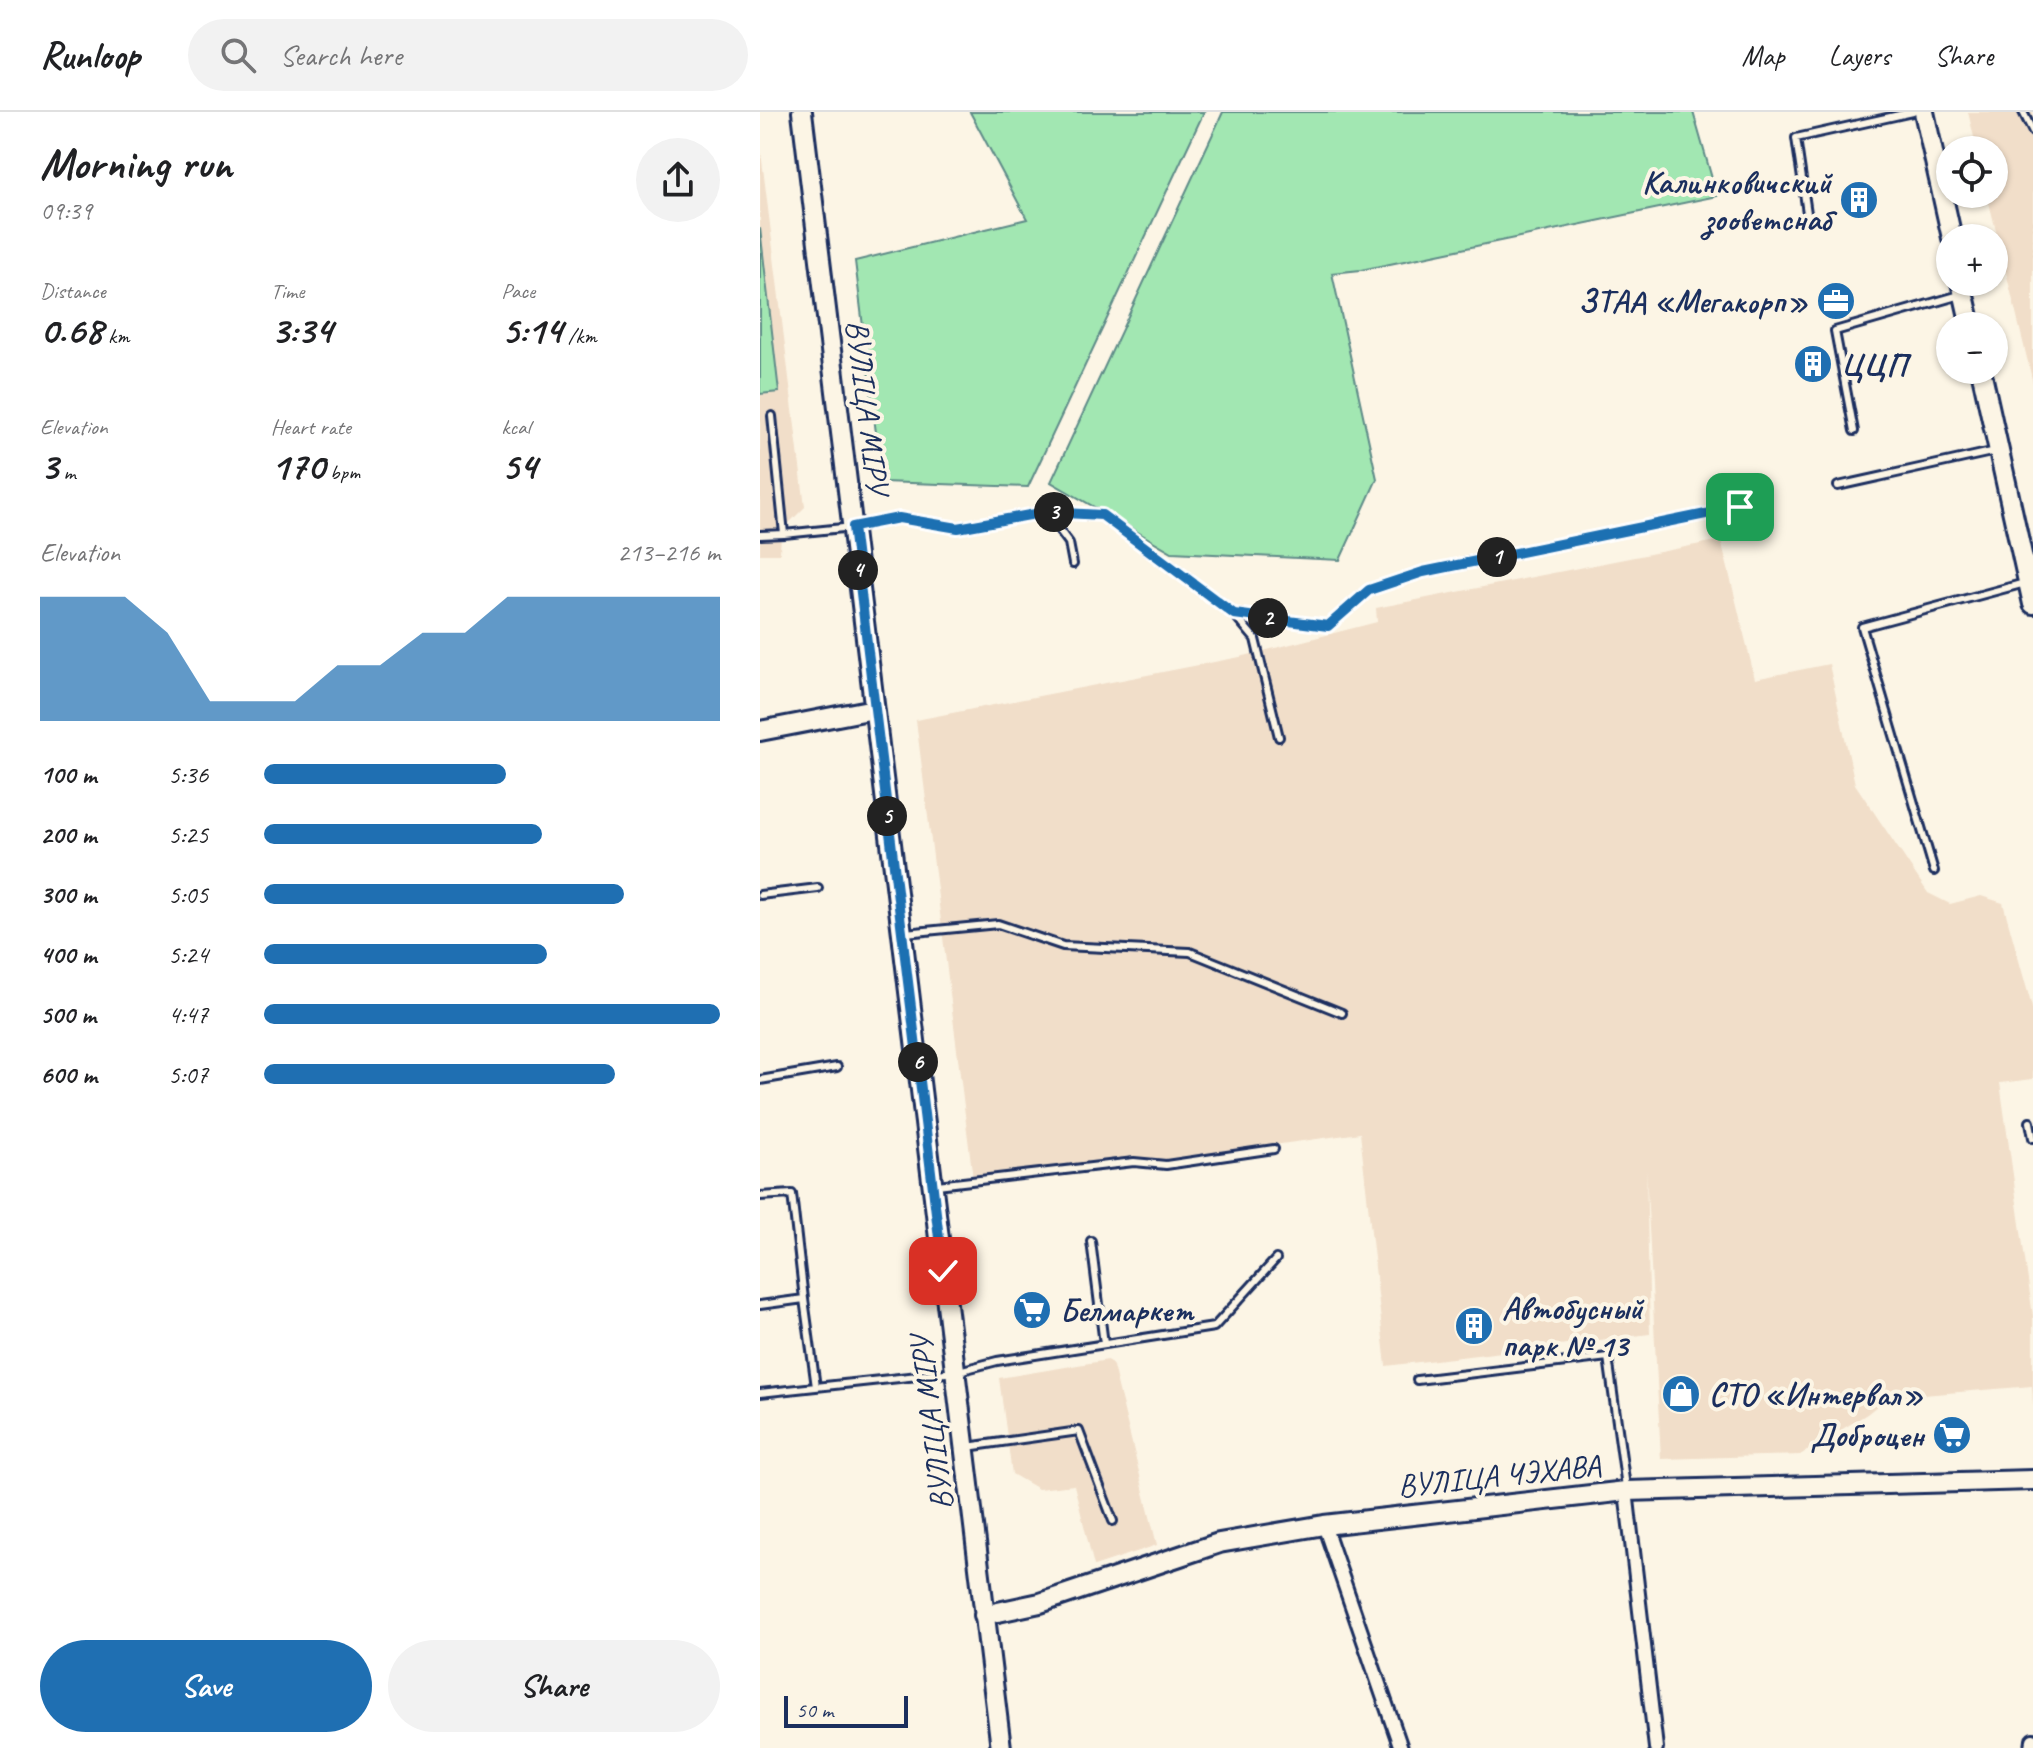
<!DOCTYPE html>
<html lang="en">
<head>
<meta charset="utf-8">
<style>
  :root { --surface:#fff; --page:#f2f2f2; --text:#202124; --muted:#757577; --line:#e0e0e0; --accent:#1f6fb2 }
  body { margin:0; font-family:Caveat,sans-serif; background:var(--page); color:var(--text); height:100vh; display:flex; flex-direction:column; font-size:30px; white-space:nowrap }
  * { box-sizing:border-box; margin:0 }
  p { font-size:26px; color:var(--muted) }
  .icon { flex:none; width:44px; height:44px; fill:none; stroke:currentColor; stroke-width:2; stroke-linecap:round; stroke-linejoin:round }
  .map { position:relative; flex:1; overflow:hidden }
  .sheet { display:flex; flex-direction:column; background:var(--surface); width:760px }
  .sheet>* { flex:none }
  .tools { position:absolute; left:1176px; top:24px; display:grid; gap:16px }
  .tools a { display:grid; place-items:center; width:72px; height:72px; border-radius:50%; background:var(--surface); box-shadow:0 2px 6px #0004; font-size:40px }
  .scale { position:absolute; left:24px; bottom:20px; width:124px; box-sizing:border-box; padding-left:8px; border:4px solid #1b2f5e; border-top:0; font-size:22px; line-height:28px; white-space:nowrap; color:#1b2f5e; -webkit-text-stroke:6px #fcf5e5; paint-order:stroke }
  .pin { position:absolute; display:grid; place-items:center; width:68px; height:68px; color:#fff; margin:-34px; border-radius:16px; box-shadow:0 4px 12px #0006 }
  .km { position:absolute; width:40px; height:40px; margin:-20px; border-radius:50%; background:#222; color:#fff; font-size:22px; line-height:40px; text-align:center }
  .round { display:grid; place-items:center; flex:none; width:84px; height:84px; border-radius:42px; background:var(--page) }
  .headline { display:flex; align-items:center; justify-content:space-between; height:136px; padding:0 40px }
  h1 { font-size:44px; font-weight:700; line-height:60px }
  .stats { display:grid; grid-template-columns:repeat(3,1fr); gap:12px; height:136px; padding:8px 40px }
  .stats div { display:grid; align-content:center }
  .stats b { font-size:40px; font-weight:700 }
  .stats small { font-size:22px; font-weight:400 }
  .stats p { font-size:22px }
  .chart { height:224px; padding:16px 40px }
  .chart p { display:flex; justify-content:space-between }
  .chart svg { width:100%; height:144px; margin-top:8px; fill:var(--accent); opacity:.7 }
  .button { display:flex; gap:16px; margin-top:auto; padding:16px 40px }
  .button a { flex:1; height:92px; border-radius:48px; background:var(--accent); color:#fff; font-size:32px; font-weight:700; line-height:92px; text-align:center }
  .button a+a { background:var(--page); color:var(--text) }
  ul { padding:0 40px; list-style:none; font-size:26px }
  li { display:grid; grid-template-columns:128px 96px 1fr; align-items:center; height:60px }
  li i { height:20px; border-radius:10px; background:var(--accent) }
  header { display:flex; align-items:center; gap:48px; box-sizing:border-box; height:112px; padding:0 40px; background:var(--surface); border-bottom:2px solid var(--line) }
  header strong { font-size:38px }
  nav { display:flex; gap:44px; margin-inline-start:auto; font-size:28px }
  .search { width:560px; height:72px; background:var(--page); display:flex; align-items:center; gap:20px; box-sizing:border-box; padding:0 28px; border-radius:44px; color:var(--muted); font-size:30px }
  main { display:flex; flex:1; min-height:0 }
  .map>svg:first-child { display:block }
</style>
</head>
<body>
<header>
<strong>Runloop</strong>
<div class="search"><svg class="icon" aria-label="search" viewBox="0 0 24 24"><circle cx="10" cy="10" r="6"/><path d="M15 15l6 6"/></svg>Search here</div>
<nav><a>Map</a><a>Layers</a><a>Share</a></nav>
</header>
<main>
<section class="sheet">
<div class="headline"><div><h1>Morning run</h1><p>09:39</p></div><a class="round"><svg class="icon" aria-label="share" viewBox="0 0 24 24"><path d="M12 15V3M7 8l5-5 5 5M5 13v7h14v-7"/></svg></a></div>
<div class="stats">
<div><p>Distance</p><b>0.68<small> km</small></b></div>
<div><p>Time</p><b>3:34</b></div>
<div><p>Pace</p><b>5:14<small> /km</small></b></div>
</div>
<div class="stats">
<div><p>Elevation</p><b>3<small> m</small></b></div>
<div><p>Heart rate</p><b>170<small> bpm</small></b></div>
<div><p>kcal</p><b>54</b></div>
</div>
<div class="chart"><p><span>Elevation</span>213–216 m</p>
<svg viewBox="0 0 160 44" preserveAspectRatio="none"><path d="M0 44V6L10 6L20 6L30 17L40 38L50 38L60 38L70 27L80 27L90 17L100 17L110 6L120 6L130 6L140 6L150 6L160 6V44z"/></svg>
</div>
<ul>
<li><b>100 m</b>5:36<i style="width:53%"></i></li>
<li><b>200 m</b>5:25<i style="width:61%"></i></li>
<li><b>300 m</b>5:05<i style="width:79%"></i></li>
<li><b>400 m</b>5:24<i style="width:62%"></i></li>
<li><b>500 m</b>4:47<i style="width:100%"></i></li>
<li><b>600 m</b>5:07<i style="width:77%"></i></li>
</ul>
<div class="button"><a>Save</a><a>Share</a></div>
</section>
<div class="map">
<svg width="1273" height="1636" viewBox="0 0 1273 1636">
  <rect width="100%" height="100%" fill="#fcf5e5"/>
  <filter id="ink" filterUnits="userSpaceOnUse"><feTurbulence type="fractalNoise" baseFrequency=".0125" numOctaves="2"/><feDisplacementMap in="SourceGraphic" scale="16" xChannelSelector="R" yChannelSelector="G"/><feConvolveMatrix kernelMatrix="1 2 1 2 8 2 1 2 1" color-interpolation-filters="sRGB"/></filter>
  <g filter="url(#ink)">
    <!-- built -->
    <path fill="#f1dec9" d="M1208,0h65v271l-46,-189h7v-44h-17z
      M0,32l45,363 -24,24 -1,23h-20z
      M961,428l34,139 74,-15 26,120 73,109 22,11 31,-8 22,7 30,108v68l-33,4 33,233v90l-1,-20 -145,12 -20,16 -67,41 -139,4 -15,-289 4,164 -264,32 -26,-233 -386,54 -58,-467 324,-63 137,-35 -1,-14z
      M348,1248l5,6 44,179 -63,21 -20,-81 -36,4 -26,-15 -13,-96z"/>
    <!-- green -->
    <path fill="#a2e7b2" stroke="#5e8b88" stroke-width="2" d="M210,0h234l-176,375 -146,-5 -27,-221 172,-42z
      M463,0h470l24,84 -356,74 -29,3 45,206 -37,81 -168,-8 -121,-70z
      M0,116l19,164 -19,2z"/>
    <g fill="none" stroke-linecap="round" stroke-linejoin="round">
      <defs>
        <path id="lane" d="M1263,0l10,20
          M1048,108l-12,-82 117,-26
          M12,304l12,118 69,-7 46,-9 59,10 88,-16 23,31 4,21
          M1094,319l-19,-100 125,-36
          M1078,374l158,-35
          M286,400l56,3 132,99 94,12 41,-36 54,-18 317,-65
          M0,423l24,-1
          M474,502l21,25 24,98
          M1174,759l-72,-244 163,-44
          M0,783l58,-7
          M145,821l93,-9 65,22 127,6 152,61
          M0,968l77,-13
          M1270,1010l3,16
          M177,1073l197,-23 32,3 108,-16
          M0,1084l32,-2 12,105 -44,6
          M331,1129l13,103
          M44,1187l12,88
          M657,1268l191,-23 18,130
          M0,1281l195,-21 42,-11 217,-34 62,-68
          M207,1335l112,-16 34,90"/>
        <path id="street" d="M866,1379l30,257
          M564,1413l77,223
          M1272,1636l1,-8"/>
        <path id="secondary" d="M42,0l199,1636
          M1164,0l28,126
          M1201,170l10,44
          M1221,258l52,234
          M0,619l114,-22
          M224,1503l56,-12 179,-60 105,-18 302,-34 407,-11"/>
      </defs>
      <!-- lane casing -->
      <use href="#lane" stroke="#1b2f5e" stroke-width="12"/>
      <!-- street casing -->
      <use href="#street" stroke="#1b2f5e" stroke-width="18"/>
      <!-- secondary casing -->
      <use href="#secondary" stroke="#1b2f5e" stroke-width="24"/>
      <!-- lane -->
      <use href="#lane" stroke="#fcf5e5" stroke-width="6"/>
      <!-- street -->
      <use href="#street" stroke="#fcf5e5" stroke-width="12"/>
      <!-- secondary -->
      <use href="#secondary" stroke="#fcf5e5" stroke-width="18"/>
    </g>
  </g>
  <g fill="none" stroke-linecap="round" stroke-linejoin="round" filter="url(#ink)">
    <defs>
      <path id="route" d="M183,1159l-90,-744 46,-9 59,10 88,-16 56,3 132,99 94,12 41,-36 54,-18 317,-65"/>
    </defs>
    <!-- route casing -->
    <use href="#route" stroke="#fff" stroke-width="16"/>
    <!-- route -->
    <use href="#route" stroke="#1f6fb2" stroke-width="10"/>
  </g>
  <!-- icons -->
  <defs>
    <symbol id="building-disc" viewBox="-11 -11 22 22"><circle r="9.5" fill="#1f6fb2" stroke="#fcf5e5"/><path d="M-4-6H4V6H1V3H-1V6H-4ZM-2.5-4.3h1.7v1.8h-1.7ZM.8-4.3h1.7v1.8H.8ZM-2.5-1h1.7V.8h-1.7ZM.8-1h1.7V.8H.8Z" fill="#fff"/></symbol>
    <symbol id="office-disc" viewBox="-11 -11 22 22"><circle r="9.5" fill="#1f6fb2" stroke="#fcf5e5"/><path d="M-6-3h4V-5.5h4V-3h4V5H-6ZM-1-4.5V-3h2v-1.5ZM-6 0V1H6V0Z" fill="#fff"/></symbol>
    <symbol id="supermarket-disc" viewBox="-11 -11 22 22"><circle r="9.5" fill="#1f6fb2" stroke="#fcf5e5"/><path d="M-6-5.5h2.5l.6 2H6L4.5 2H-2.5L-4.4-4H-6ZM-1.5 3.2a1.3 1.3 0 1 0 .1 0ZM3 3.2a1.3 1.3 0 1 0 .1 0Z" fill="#fff"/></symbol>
    <symbol id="shop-disc" viewBox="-11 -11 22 22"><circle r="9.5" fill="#1f6fb2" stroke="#fcf5e5"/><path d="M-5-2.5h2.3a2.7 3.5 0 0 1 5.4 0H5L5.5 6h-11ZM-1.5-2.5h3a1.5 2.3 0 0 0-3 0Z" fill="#fff"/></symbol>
  </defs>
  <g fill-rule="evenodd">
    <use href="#building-disc" x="1077" y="66" width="44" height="44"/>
    <use href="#office-disc" x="1054" y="167" width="44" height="44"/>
    <use href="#building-disc" x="1031" y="230" width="44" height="44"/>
    <use href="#supermarket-disc" x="250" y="1176" width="44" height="44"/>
    <use href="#building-disc" x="692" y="1192" width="44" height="44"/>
    <use href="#shop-disc" x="899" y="1260" width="44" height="44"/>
    <use href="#supermarket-disc" x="1170" y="1301" width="44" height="44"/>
  </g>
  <g text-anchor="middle" stroke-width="8" stroke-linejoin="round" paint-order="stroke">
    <!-- poi labels -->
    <g font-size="32" font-weight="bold" fill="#1b2f5e" stroke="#fcf5e5" text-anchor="start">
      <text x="1071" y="81" text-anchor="end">Калинковичский<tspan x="1071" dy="37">зооветснаб</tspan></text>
      <text x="1048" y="200" text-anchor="end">ЗТАА «Мегакорп»</text>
      <text x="1081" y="263">ЦЦП</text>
      <text x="742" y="1207">Автобусный<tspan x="742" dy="37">парк № 13</tspan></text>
      <text x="300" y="1209">Белмаркет</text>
      <text x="949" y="1293">СТО «Интервал»</text>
      <text x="1164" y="1334" text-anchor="end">Доброцен</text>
    </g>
    <!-- street labels -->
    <g font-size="32" fill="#1b2f5e" stroke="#fcf5e5">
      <text transform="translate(108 295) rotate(83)" y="11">ВУЛІЦА МІРУ</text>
      <text transform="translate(171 1311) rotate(-97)" y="11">ВУЛІЦА МІРУ</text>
      <text transform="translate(739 1363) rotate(-6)" y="11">ВУЛІЦА ЧЭХАВА</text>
    </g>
  </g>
</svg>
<div class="tools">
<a><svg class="icon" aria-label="locate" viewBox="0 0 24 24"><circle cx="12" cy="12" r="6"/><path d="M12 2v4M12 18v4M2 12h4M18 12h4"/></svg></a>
<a>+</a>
<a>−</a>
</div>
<div class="scale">50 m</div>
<div class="pin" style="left:980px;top:395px;background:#1e9e55"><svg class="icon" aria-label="arrive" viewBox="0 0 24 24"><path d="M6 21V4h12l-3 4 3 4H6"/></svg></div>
<div class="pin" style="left:183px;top:1159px;background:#d93025"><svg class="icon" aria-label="check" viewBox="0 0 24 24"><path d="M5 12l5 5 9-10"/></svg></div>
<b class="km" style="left:737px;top:445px">1</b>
<b class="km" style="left:508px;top:506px">2</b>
<b class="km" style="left:294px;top:400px">3</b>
<b class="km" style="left:98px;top:458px">4</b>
<b class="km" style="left:127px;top:704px">5</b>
<b class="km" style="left:158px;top:950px">6</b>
</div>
</main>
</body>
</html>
